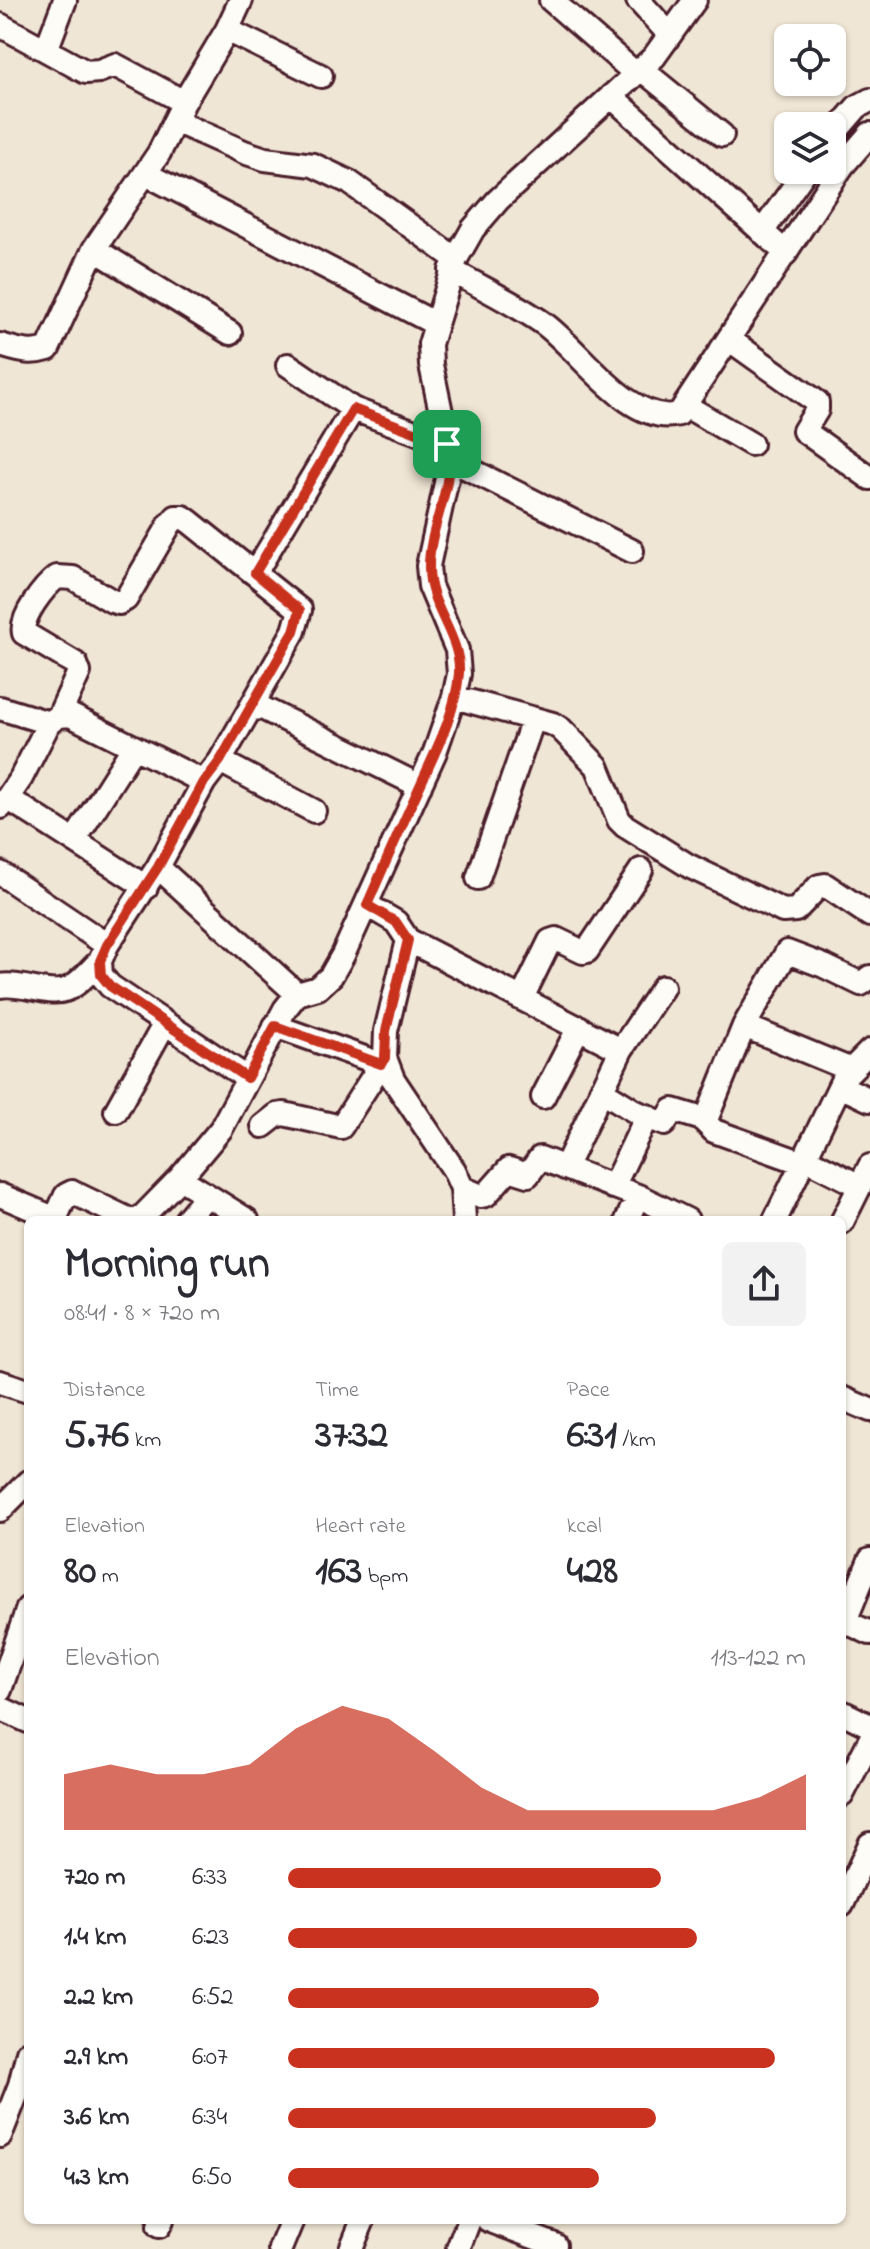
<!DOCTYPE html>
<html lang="en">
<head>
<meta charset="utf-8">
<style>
  :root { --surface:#fff; --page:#f2f2f3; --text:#2b2b33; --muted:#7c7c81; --accent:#c8321e }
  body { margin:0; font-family:"Indie Flower",sans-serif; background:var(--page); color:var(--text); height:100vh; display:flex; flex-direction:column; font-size:30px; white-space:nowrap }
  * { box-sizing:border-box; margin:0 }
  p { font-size:26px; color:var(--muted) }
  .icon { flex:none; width:44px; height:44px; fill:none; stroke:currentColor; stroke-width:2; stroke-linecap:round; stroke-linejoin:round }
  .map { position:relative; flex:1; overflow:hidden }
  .panel { position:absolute; left:24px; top:1216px; width:822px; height:1008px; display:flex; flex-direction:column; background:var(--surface); border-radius:12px; box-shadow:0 2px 6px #0004 }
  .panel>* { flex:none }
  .buttons { position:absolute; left:774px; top:24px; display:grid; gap:16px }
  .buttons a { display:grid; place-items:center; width:72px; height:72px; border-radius:12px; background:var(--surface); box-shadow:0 2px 6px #0004; font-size:40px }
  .pin { position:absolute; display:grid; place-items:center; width:68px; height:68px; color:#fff; margin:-34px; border-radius:16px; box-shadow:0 4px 12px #0006 }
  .round { display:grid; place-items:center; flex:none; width:84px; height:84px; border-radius:12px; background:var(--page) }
  .headline { display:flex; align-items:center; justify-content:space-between; height:136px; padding:0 40px }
  h1 { font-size:44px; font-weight:700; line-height:60px }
  .stats { display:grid; grid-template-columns:repeat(3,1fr); gap:12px; height:136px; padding:8px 40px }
  .stats div { display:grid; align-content:center }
  .stats b { font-size:40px; font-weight:700 }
  .stats small { font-size:22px; font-weight:400 }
  .stats p { font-size:22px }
  .chart { height:224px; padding:16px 40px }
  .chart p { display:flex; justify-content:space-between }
  .chart svg { width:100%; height:144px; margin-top:8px; fill:var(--accent); opacity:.7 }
  ul { padding:0 40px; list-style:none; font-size:26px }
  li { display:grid; grid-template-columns:128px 96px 1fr; align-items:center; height:60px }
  li i { height:20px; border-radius:10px; background:var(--accent) }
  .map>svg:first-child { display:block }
</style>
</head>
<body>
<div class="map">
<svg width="870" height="2249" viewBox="0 0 870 2249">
  <rect width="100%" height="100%" fill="#f0e6d5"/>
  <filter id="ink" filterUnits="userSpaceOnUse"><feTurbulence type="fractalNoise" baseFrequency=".0125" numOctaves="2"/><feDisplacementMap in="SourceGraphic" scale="16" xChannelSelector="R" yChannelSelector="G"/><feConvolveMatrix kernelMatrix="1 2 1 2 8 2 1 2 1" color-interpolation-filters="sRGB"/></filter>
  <g filter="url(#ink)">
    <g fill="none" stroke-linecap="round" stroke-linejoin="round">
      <defs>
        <path id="minor" d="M551,0l85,74
          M638,0l32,35
          M0,25l86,47 13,-1 16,-6 69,37
          M227,30l94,46
          M46,50l19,-50
          M641,69l81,66
          M611,96l175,157
          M175,121l69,31 21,7 48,6 36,17 107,77
          M832,136l25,-29 13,-7
          M146,174l288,149
          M762,232l44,-62
          M94,249l136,84
          M451,270c31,18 63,33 92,53 36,25 86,104 136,91l164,-249 27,-31
          M730,340l87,62v8l-13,21 66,47
          M0,345c18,5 30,10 48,4l46,-100 65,-96 25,-51 43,-72 14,-30
          M288,365l65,44 94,35
          M686,406l65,38
          M451,460l181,91
          M255,573l98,-164
          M454,697l99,27 8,5 36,37 22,54 6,6 64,40 94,45 13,-1 23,-24 6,-1 45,30
          M0,708l49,15 10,-7 11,-1 134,67 16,-21 30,-52 12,-1 158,78
          M59,716l20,-44 -3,-8 -52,-31c-4,-16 20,-46 33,-56l16,1 39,23 7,2 7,-4 44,-75 6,-7h7l7,5 110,88 -6,21 -44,78
          M220,761l94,50
          M204,782l-46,85 -51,78 -7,16 1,14 9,11 137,92
          M9,799l137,88
          M1,807l20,-29 28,-55
          M74,841l59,-93
          M158,867l139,127
          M0,873l107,72
          M478,878l55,-158
          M367,905l29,17 12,18 -22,91 -1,27 8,21 61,91 8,18 2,32
          M408,940l213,110
          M0,986c20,-4 48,10 65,4 13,-4 25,-20 35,-29
          M522,998l28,-57 6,-2 27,13 4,-1 54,-81
          M275,1026l106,38
          M744,1026l105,43
          M840,1086l30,14
          M601,1090l35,22 28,12 9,-14 33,10 38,-94 43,-74 37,14 37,18 9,-7
          M543,1097l36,-70
          M116,1111l49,-88
          M703,1120l11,11 89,32
          M263,1126l14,-11 7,-1 57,13 44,-69
          M805,1158l55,28
          M565,1168l56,-118 42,-63
          M180,1178l67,42
          M613,1187l34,-71
          M462,1188l19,8 5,-1 23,-26 19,6 12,-17 98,38 49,24
          M0,1195l49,21 8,-1 9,-20 6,-3 58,28
          M139,1220l41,-42 41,-49 64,-120 12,-15 21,-6 13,-12 12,-21 92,-203 19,-55 5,-23 -2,-24 -27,-64 -2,-20 23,-106 -20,-95 -1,-21 26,-85 17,-30 25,-29 156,-143 41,-57
          M186,1220l20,-24
          M627,1220l11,-24
          M775,1220l69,-143 26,-26
          M842,1222l28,-56
          M0,1382l28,9
          M842,1398l28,12
          M0,1510l28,-28
          M842,1620l28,13
          M845,1621l25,-61
          M0,1690l28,-82
          M0,1708l28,13
          M842,1712l28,14
          M842,1795l28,-55
          M842,1905l28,-61
          M0,2136l20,-51 8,-33
          M488,2220l67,25
          M159,2226l3,-6
          M280,2249l12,-29
          M351,2249l12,-29
          M458,2249l11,-29"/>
      </defs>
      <!-- minor casing -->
      <use href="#minor" stroke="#4a1f2b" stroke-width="28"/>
      <!-- minor -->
      <use href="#minor" stroke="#fdfcf7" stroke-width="22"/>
    </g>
  </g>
  <g fill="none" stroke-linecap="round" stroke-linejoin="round" filter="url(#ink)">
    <defs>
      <path id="route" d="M353,409l94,35c9,43 -19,82 -18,125 0,38 32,67 30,104 -3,40 -24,79 -40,115 -18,39 -35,78 -52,117l29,17 12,18 -22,91 -1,27 -4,6 -106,-38 -28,52 -137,-92 -9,-11 -1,-14 7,-16 51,-78 46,-85 16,-21 74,-130 6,-21 -45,-37z"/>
    </defs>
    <!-- route casing -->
    <use href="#route" stroke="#fff" stroke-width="16"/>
    <!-- route -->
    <use href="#route" stroke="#c8321e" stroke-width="10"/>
  </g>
</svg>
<div class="buttons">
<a><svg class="icon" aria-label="locate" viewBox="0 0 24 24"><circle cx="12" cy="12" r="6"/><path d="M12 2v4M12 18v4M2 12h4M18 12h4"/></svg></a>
<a><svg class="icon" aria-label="layers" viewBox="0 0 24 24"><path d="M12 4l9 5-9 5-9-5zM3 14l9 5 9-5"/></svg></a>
</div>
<div class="pin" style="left:447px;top:444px;background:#1e9e55"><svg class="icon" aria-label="arrive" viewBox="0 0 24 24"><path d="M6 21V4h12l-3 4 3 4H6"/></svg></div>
<section class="panel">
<div class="headline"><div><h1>Morning run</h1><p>08:41 · 8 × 720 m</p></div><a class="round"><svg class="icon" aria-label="share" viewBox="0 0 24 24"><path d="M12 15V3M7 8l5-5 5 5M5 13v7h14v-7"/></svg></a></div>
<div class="stats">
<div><p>Distance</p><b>5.76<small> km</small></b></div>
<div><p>Time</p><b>37:32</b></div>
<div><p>Pace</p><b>6:31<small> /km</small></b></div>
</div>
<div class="stats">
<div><p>Elevation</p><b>80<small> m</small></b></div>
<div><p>Heart rate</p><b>163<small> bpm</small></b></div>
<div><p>kcal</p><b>428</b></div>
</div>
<div class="chart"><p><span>Elevation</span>113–122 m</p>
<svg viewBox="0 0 160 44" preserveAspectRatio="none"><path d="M0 44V27L10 24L20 27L30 27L40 24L50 13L60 6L70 10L80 20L90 31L100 38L110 38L120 38L130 38L140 38L150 34L160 27V44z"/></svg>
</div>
<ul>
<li><b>720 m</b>6:33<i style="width:72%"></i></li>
<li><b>1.4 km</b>6:23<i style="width:79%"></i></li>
<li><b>2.2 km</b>6:52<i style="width:60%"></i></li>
<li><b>2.9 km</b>6:07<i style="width:94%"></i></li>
<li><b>3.6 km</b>6:34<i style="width:71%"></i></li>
<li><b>4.3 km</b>6:50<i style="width:60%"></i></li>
</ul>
</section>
</div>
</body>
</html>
